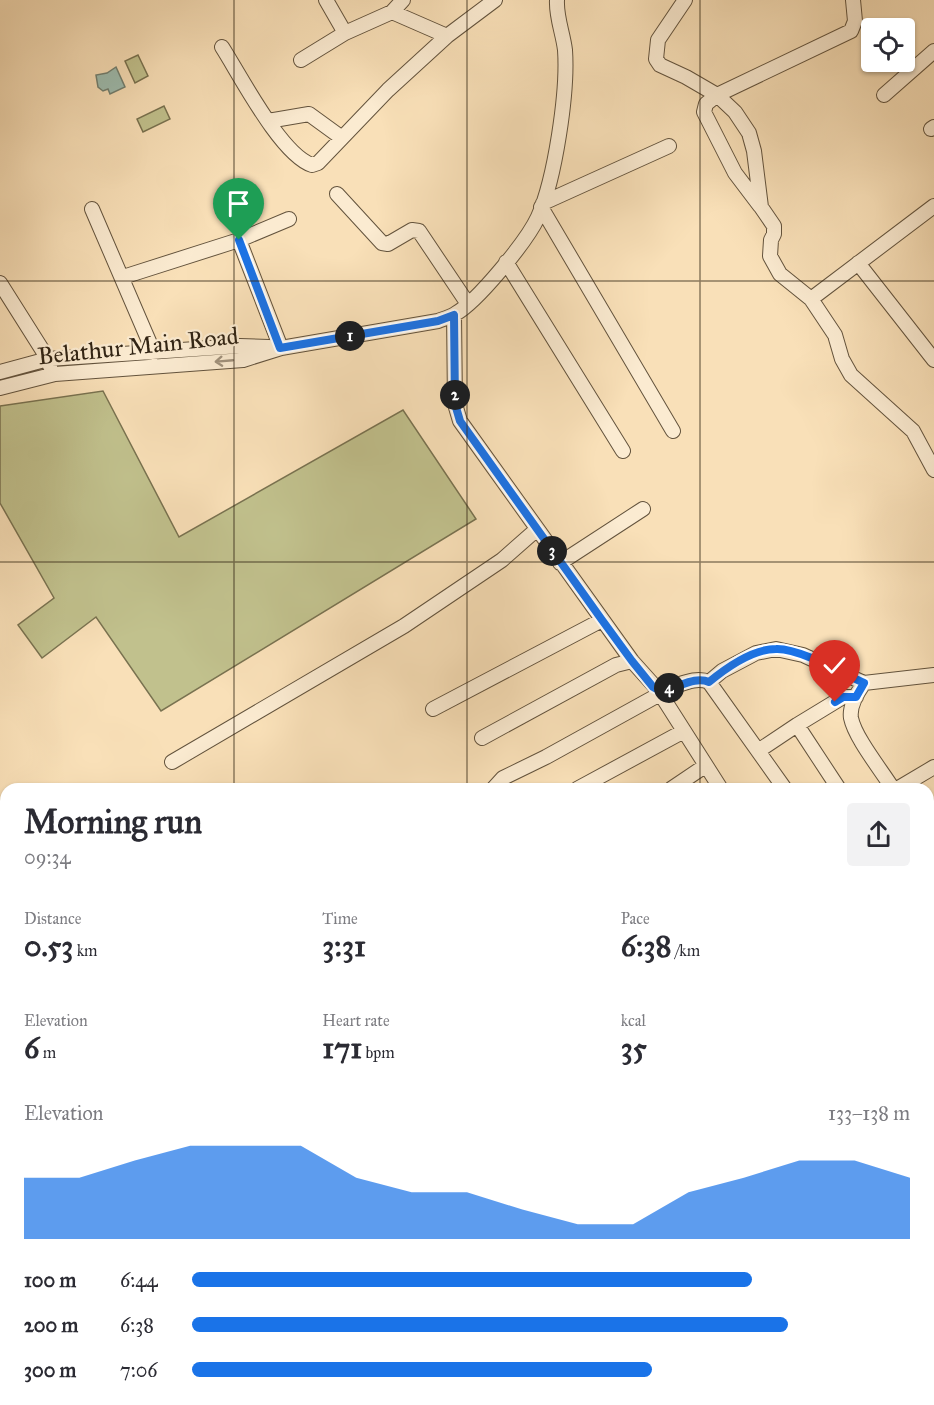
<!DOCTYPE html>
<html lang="en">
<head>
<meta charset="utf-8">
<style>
  :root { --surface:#fff; --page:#f2f2f3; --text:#2b2b33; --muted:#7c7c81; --accent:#1a73e8 }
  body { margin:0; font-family:"IM FELL Great Primer",serif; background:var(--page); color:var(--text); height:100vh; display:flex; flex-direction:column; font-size:22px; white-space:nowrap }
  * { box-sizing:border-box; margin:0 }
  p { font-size:20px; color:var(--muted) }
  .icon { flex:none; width:33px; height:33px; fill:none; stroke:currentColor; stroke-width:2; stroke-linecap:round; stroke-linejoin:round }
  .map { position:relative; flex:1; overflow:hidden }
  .sheet { position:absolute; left:0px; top:783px; width:934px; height:622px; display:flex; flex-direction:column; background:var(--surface); border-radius:18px 18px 0 0; box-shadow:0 2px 4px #0004 }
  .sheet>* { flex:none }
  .buttons { position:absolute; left:861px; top:18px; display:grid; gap:12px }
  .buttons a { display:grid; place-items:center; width:54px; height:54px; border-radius:6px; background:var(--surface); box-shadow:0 2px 4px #0004; font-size:30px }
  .pin { position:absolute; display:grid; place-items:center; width:51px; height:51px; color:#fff; margin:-62px -26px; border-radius:50% 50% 50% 0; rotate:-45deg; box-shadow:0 0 6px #0007 }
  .pin .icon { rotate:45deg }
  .km { position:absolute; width:30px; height:30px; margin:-15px; border-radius:50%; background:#222; color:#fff; font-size:16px; line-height:30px; text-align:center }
  .round { display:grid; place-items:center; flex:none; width:63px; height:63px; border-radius:6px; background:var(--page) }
  .overview { display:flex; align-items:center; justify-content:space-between; height:102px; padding:0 24px }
  h1 { font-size:33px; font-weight:700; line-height:45px }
  .stats { display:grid; grid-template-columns:repeat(3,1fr); gap:9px; height:102px; padding:6px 24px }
  .stats div { display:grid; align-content:center }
  .stats b { font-size:30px; font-weight:700 }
  .stats small { font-size:16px; font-weight:400 }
  .stats p { font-size:16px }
  .chart { height:168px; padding:12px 24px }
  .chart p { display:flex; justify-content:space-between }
  .chart svg { width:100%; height:108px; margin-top:6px; fill:var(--accent); opacity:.7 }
  ul { padding:0 24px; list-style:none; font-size:20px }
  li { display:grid; grid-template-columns:96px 72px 1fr; align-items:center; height:45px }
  li i { height:15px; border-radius:8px; background:var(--accent) }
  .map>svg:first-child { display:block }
</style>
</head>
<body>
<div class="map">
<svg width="934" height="1405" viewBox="0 0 934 1405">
  <rect width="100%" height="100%" fill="#f9e0b8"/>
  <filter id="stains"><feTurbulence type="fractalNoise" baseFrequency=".00333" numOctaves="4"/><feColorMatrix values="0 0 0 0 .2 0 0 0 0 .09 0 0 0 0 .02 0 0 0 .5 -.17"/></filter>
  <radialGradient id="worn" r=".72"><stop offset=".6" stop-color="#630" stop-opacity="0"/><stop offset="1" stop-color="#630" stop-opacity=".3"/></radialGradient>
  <!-- green -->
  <path fill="#c1c18d" stroke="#797250" stroke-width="1.5" d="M138,55l10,21 -13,7 -10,-22z
    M164,106l6,13 -27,13 -6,-13z
    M103,391l76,146 224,-127 73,109 -315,192 -65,-94 -54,41 -24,-33 36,-27 -54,-95v-97z
    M0,904l6,13v73l-6,5z
    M0,1347l6,12v41h19l3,5h-28z
    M232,1400h89l3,5h-99z
    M335,1400h62l-12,5h-47z"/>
  <!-- water -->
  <path fill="#9ebdb0" stroke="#728072" stroke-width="1.5" d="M116,67l9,20 -15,7 -2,-5 -5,2 -5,-4 -2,-12 11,-2z"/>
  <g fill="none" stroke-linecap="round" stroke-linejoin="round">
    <!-- stream -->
    <path stroke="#728072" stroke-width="4" d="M0,856l6,14
      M326,1400l3,5"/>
    <defs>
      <path id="minor" d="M326,0l19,33
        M685,0l-27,40 -2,19 4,6 26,12 31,18 -11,9 -2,8 31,61 25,33
        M853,0l2,21 -4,10 -134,64 18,17 14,21 5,18 7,56 13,19v8l-3,6 -1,16 10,18 31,25 24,36 7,24 9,16 62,56 21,39
        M392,12l11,-12
        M222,47c18,28 59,108 90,118l6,-2 70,-73 59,-54 48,-36
        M301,60l44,-27 47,-21 55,24
        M884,95l50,-44
        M268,121l41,-7 33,24
        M931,129l3,-2
        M337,194l45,49 6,1 24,-14 7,1 49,73
        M543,203l126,-57
        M541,207l132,224
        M92,209l62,144
        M239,240l42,108
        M506,262l117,189
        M858,263l76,97
        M123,277l116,-37 50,-21
        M0,283l48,76 2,7
        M811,299l123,-93
        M454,315l1,89 5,17 172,240 26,29 63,99
        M0,372l48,-13 192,-13 29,1
        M0,388l55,-14 188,-14 38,-12 157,-27c5,-2 12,-4 17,-7 22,-12 72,-73 83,-97 17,-38 30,-125 27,-167 -2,-17 -9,-33 -8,-50
        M560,563l83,-54
        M709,682l13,-11 34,-18 20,-4 27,6 61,28 70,-8
        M864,683c-7,10 -15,23 -13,35 4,20 31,53 42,71
        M658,690c17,-1 34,-15 51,-8l76,107
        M433,709l169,-89
        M797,725l46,-28h13
        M482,738l134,-73 16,-4
        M758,751l39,-26 42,64
        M172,762l232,-136 98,-66 34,-30
        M493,789l10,-11 43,-21 114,-63
        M577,789l107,-58
        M671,789l34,-23
        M897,789l37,-22
        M928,843l6,9
        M928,928l6,8
        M928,1016l6,9
        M928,1171l6,-3
        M928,1231l6,12
        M0,1331l6,12
        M928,1366l6,-2
        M33,1400l2,5
        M480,1400l4,5
        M551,1400l4,5
        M745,1400l3,5
        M416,1405l14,-5"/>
    </defs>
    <!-- minor casing -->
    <use href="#minor" stroke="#63533d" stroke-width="16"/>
    <!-- minor -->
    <use href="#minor" stroke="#fbebd1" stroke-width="14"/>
  </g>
  <!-- one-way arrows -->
  <defs><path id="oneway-shaft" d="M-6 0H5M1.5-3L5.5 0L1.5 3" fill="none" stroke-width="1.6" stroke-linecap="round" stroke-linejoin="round" transform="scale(1.5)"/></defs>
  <use stroke="#a0917c" href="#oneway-shaft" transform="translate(224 361) rotate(175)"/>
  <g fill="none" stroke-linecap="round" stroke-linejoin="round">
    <defs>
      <path id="route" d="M239,240l41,108 158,-27 16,-6 1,89 5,17 142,199 30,41 21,26c15,10 37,-13 56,-5 17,-14 44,-33 67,-33 23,-1 66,24 88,34l-8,14h-13l-8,5"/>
    </defs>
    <!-- route casing -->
    <use href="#route" stroke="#fff" stroke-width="12"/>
    <!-- route -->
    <use href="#route" stroke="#1a73e8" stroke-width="8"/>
  </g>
  <!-- grid -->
  <path fill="none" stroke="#312414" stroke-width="1.5" stroke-opacity="0.55" d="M234,0v789M467,0v789M700,0v789M0,281h934M0,562h934M0,843h6M928,843h6M0,1124h6M928,1124h6M234,1400v5M467,1400v5M700,1400v5"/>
  <g text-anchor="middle" stroke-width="4.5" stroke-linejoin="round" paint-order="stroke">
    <!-- street labels -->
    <g font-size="24" fill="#312414" stroke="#fbebd1">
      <text transform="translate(138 346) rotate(-6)" y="8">Belathur Main Road</text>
    </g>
  </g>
  <rect width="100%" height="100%" filter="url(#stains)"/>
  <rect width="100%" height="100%" fill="url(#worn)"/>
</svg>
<div class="buttons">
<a><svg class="icon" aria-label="locate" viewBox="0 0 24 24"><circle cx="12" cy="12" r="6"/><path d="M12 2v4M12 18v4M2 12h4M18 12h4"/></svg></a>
</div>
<div class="pin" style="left:239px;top:240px;background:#1e9e55"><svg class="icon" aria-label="arrive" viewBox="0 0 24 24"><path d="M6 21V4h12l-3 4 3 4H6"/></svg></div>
<div class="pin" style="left:835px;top:702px;background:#d93025"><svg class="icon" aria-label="check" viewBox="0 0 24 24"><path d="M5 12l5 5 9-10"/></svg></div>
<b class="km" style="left:350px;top:336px">1</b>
<b class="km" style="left:455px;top:395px">2</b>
<b class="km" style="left:552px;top:551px">3</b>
<b class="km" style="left:669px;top:688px">4</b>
<section class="sheet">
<div class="overview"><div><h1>Morning run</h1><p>09:34</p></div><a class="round"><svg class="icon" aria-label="share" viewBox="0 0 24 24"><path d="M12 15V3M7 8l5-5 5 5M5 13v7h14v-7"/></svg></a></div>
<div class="stats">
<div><p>Distance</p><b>0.53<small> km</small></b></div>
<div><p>Time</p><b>3:31</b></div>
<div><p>Pace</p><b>6:38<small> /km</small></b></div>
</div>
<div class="stats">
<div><p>Elevation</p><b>6<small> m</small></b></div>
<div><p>Heart rate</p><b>171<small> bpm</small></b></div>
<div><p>kcal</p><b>35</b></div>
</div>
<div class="chart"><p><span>Elevation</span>133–138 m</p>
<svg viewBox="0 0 160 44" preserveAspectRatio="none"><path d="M0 44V19L10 19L20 12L30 6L40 6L50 6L60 19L70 25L80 25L90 32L100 38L110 38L120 25L130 19L140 12L150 12L160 19V44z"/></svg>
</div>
<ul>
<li><b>100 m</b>6:44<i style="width:78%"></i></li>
<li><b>200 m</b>6:38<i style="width:83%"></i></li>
<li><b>300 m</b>7:06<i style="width:64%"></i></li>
</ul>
</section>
</div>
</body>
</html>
